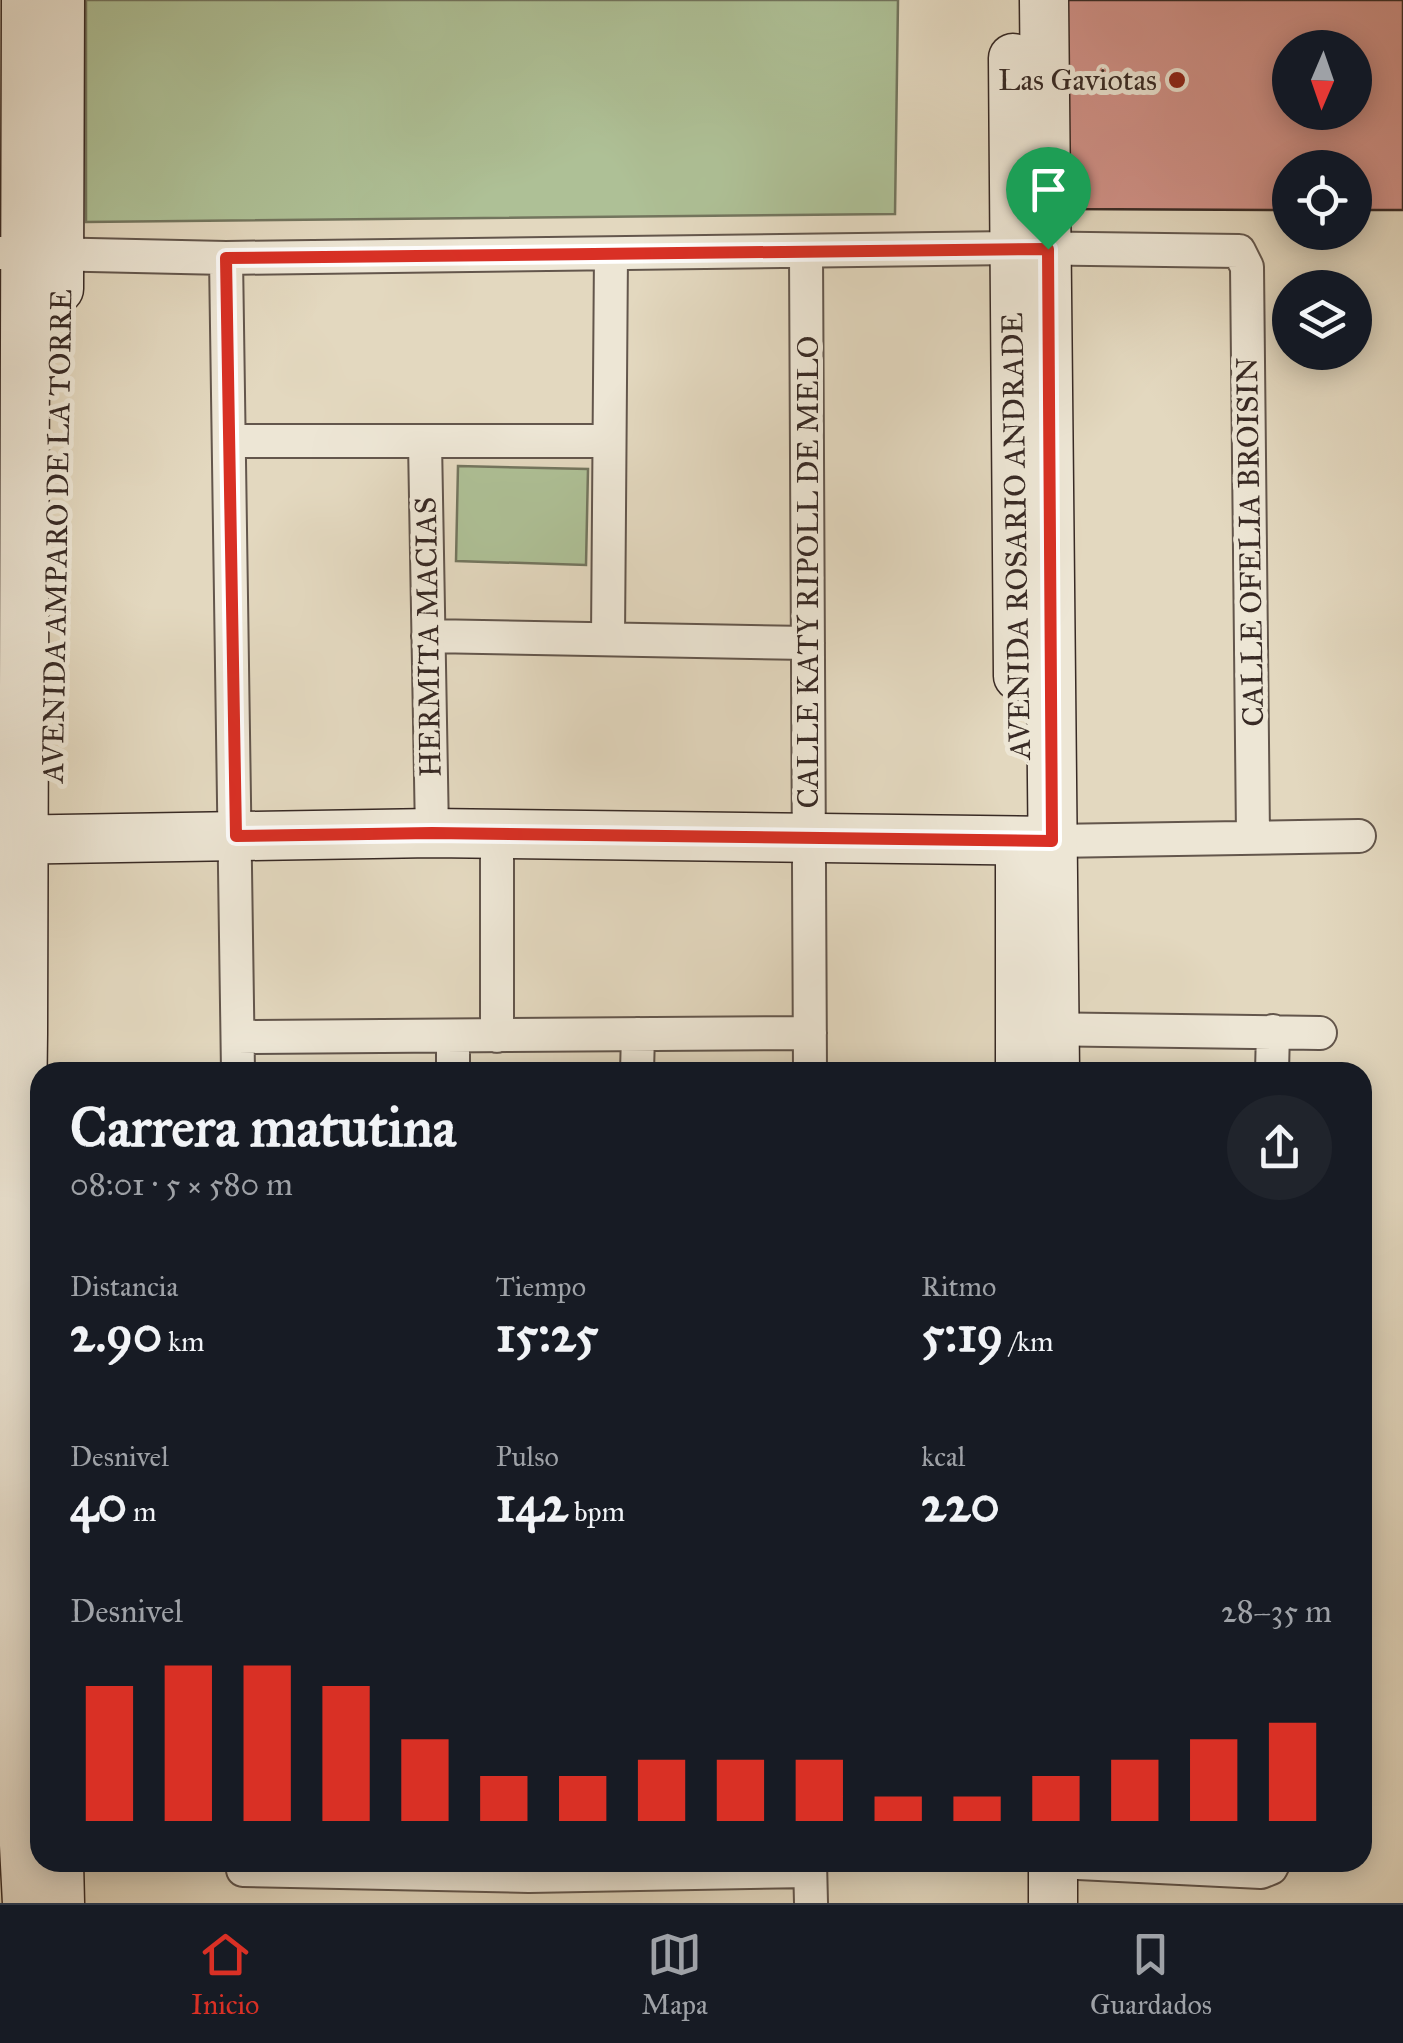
<!DOCTYPE html>
<html lang="es">
<head>
<meta charset="utf-8">
<style>
  :root { --surface:#171b24; --page:#20242c; --text:#f1f3f6; --muted:#9ea1a6; --line:#363941; --accent:#d93025 }
  body { margin:0; font-family:"IM FELL Great Primer",serif; background:var(--page); color:var(--text); height:100vh; display:flex; flex-direction:column; font-size:38px; white-space:nowrap }
  * { box-sizing:border-box; margin:0 }
  p { font-size:32px; color:var(--muted) }
  .icon { flex:none; width:55px; height:55px; fill:none; stroke:currentColor; stroke-width:2; stroke-linecap:round; stroke-linejoin:round }
  .map { position:relative; flex:1; overflow:hidden }
  .details { position:absolute; left:30px; top:1062px; width:1342px; height:810px; display:flex; flex-direction:column; background:var(--surface); border-radius:30px; box-shadow:0 5px 25px #0003 }
  .details>* { flex:none }
  .needle { width:65px; rotate:182deg }
  .fabs { position:absolute; left:1272px; top:30px; display:grid; gap:20px }
  .fabs a { display:grid; place-items:center; width:100px; height:100px; border-radius:50%; background:var(--surface); box-shadow:0 5px 25px #0003; font-size:50px }
  .pin { position:absolute; display:grid; place-items:center; width:85px; height:85px; color:#fff; margin:-102px -42px; border-radius:50% 50% 50% 0; rotate:-45deg; box-shadow:0 0 10px #0007 }
  .pin .icon { rotate:45deg }
  .round { display:grid; place-items:center; flex:none; width:105px; height:105px; border-radius:52px; background:var(--page) }
  .headline { display:flex; align-items:center; justify-content:space-between; height:170px; padding:0 40px }
  h1 { font-size:55px; font-weight:800; line-height:75px }
  .figures { display:grid; grid-template-columns:repeat(3,1fr); gap:15px; height:170px; padding:10px 40px }
  .figures div { display:grid; align-content:center }
  .figures b { font-size:50px; font-weight:800 }
  .figures small { font-size:28px; font-weight:400 }
  .figures p { font-size:28px }
  .chart { height:280px; padding:20px 40px }
  .chart p { display:flex; justify-content:space-between }
  .chart svg { width:100%; height:180px; margin-top:10px; stroke:var(--accent); stroke-width:6 }
  .dock { display:flex; justify-content:space-around; align-items:center; height:140px; border-top:2px solid var(--line); background:var(--surface); font-size:28px; color:var(--muted) }
  .dock a { display:grid; justify-items:center; gap:5px }
  .dock .current { color:var(--accent) }
  .map>svg:first-child { display:block }
</style>
</head>
<body>
<div class="map">
<svg width="1403" height="1903" viewBox="0 0 1403 1903">
  <rect width="100%" height="100%" fill="#e3d8bf"/>
  <filter id="stains"><feTurbulence type="fractalNoise" baseFrequency=".002" numOctaves="4"/><feColorMatrix values="0 0 0 0 .2 0 0 0 0 .09 0 0 0 0 .02 0 0 0 .5 -.17"/></filter>
  <radialGradient id="worn" r=".72"><stop offset=".6" stop-color="#630" stop-opacity="0"/><stop offset="1" stop-color="#630" stop-opacity=".3"/></radialGradient>
  <!-- green -->
  <path fill="#aec096" stroke="#73755e" stroke-width="2.5" d="M86,0h812l-3,214 -809,8z
    M458,466l130,3 -2,96 -130,-4z
    M585,1064v8h-109v-6z"/>
  <!-- building -->
  <path fill="#d19188" stroke="#382a25" stroke-width="2.5" fill-rule="evenodd" d="M1062,0h341v210h-48v-42h-65v42l-225,-1zM1290,48h65v64h-65z"/>
  <g fill="none" stroke-linecap="round" stroke-linejoin="round">
    <defs>
      <path id="street" d="M806,252l4,820
        M0,253l226,5 786,-10 227,3 8,16 6,569
        M226,258l12,814
        M231,441h378
        M425,442l7,391
        M428,636l380,7
        M608,638l3,-384
        M1052,841l307,-5
        M1034,1029l286,4
        M497,1036v-203
        M238,1037l572,-4
        M453,1072v-34
        M637,1072l1,-38
        M1272,1072l1,-41
        M810,1862l1,41
        M1058,1862l203,10 10,-4 3,-6
        M243,1870l286,6 281,-5"/>
      <path id="secondary" d="M26,0l-3,1034 -8,638 12,231
        M1044,0l11,1072
        M1013,58l5,618
        M59,289l1,-289
        M0,840l432,-7 620,8
        M1020,1072v-214
        M59,1862l1,41
        M1053,1862v41"/>
    </defs>
    <!-- street casing -->
    <use href="#street" stroke="#63564c" stroke-width="36"/>
    <!-- secondary casing -->
    <use href="#secondary" stroke="#382a25" stroke-width="51"/>
    <!-- street -->
    <use href="#street" stroke="#ede6d5" stroke-width="32"/>
    <!-- secondary -->
    <use href="#secondary" stroke="#ede6d5" stroke-width="48"/>
  </g>
  <g fill="none" stroke-linecap="round" stroke-linejoin="round">
    <defs>
      <path id="route" d="M1048,249l4,592 -620,-8 -196,3 -10,-578z"/>
    </defs>
    <!-- route casing -->
    <use href="#route" stroke="#fff" stroke-width="20"/>
    <!-- route -->
    <use href="#route" stroke="#d93025" stroke-width="12"/>
  </g>
  <!-- markers -->
  <circle fill="#8f2418" stroke="#ede6d5" stroke-width="4" cx="1177" cy="80" r="10"/>
  <g text-anchor="middle" stroke-width="10" stroke-linejoin="round" paint-order="stroke">
    <!-- poi labels -->
    <g font-size="30" fill="#382a25" stroke="#ede6d5" text-anchor="end">
      <text x="1157" y="90">Las Gaviotas</text>
    </g>
    <!-- street labels -->
    <g font-size="30" fill="#382a25" stroke="#ede6d5">
      <text transform="translate(57 536) rotate(-89)" y="10">AVENIDA AMPARO DE LA TORRE</text>
      <text transform="translate(1016 536) rotate(-91)" y="10">AVENIDA ROSARIO ANDRADE</text>
      <text transform="translate(1250 542) rotate(-91)" y="10">CALLE OFELIA BROISIN</text>
      <text transform="translate(808 572) rotate(-90)" y="10">CALLE KATY RIPOLL DE MELO</text>
      <text transform="translate(428 637) rotate(-91)" y="10">HERMITA MACIAS</text>
    </g>
  </g>
  <rect width="100%" height="100%" filter="url(#stains)"/>
  <rect width="100%" height="100%" fill="url(#worn)"/>
</svg>
<div class="fabs">
<a><svg class="needle" viewBox="-14 -14 28 28"><path d="M0-13l5 13h-10z" fill="#e53935"/><path d="M0 13l5-13h-10z" fill="#9ea1a6"/></svg></a>
<a><svg class="icon" aria-label="locate" viewBox="0 0 24 24"><circle cx="12" cy="12" r="6"/><path d="M12 2v4M12 18v4M2 12h4M18 12h4"/></svg></a>
<a><svg class="icon" aria-label="layers" viewBox="0 0 24 24"><path d="M12 4l9 5-9 5-9-5zM3 14l9 5 9-5"/></svg></a>
</div>
<div class="pin" style="left:1048px;top:249px;background:#1e9e55"><svg class="icon" aria-label="arrive" viewBox="0 0 24 24"><path d="M6 21V4h12l-3 4 3 4H6"/></svg></div>
<section class="details">
<div class="headline"><div><h1>Carrera matutina</h1><p>08:01 · 5 × 580 m</p></div><a class="round"><svg class="icon" aria-label="share" viewBox="0 0 24 24"><path d="M12 15V3M7 8l5-5 5 5M5 13v7h14v-7"/></svg></a></div>
<div class="figures">
<div><p>Distancia</p><b>2.90<small> km</small></b></div>
<div><p>Tiempo</p><b>15:25</b></div>
<div><p>Ritmo</p><b>5:19<small> /km</small></b></div>
</div>
<div class="figures">
<div><p>Desnivel</p><b>40<small> m</small></b></div>
<div><p>Pulso</p><b>142<small> bpm</small></b></div>
<div><p>kcal</p><b>220</b></div>
</div>
<div class="chart"><p><span>Desnivel</span>28–35 m</p>
<svg viewBox="0 0 160 44" preserveAspectRatio="none"><path d="M5 44V11M15 44V6M25 44V6M35 44V11M45 44V24M55 44V33M65 44V33M75 44V29M85 44V29M95 44V29M105 44V38M115 44V38M125 44V33M135 44V29M145 44V24M155 44V20"/></svg>
</div>
</section>
</div>
<nav class="dock">
<a class="current"><svg class="icon" aria-label="home" viewBox="0 0 24 24"><path d="M3 11l9-7 9 7M6 9v11h12V9"/></svg>Inicio</a>
<a><svg class="icon" aria-label="map" viewBox="0 0 24 24"><path d="M3 6l6-2 6 2 6-2v14l-6 2-6-2-6 2zM9 4v14M15 6v14"/></svg>Mapa</a>
<a><svg class="icon" aria-label="saved" viewBox="0 0 24 24"><path d="M7 4h10v16l-5-4-5 4z"/></svg>Guardados</a>
</nav>
</body>
</html>
